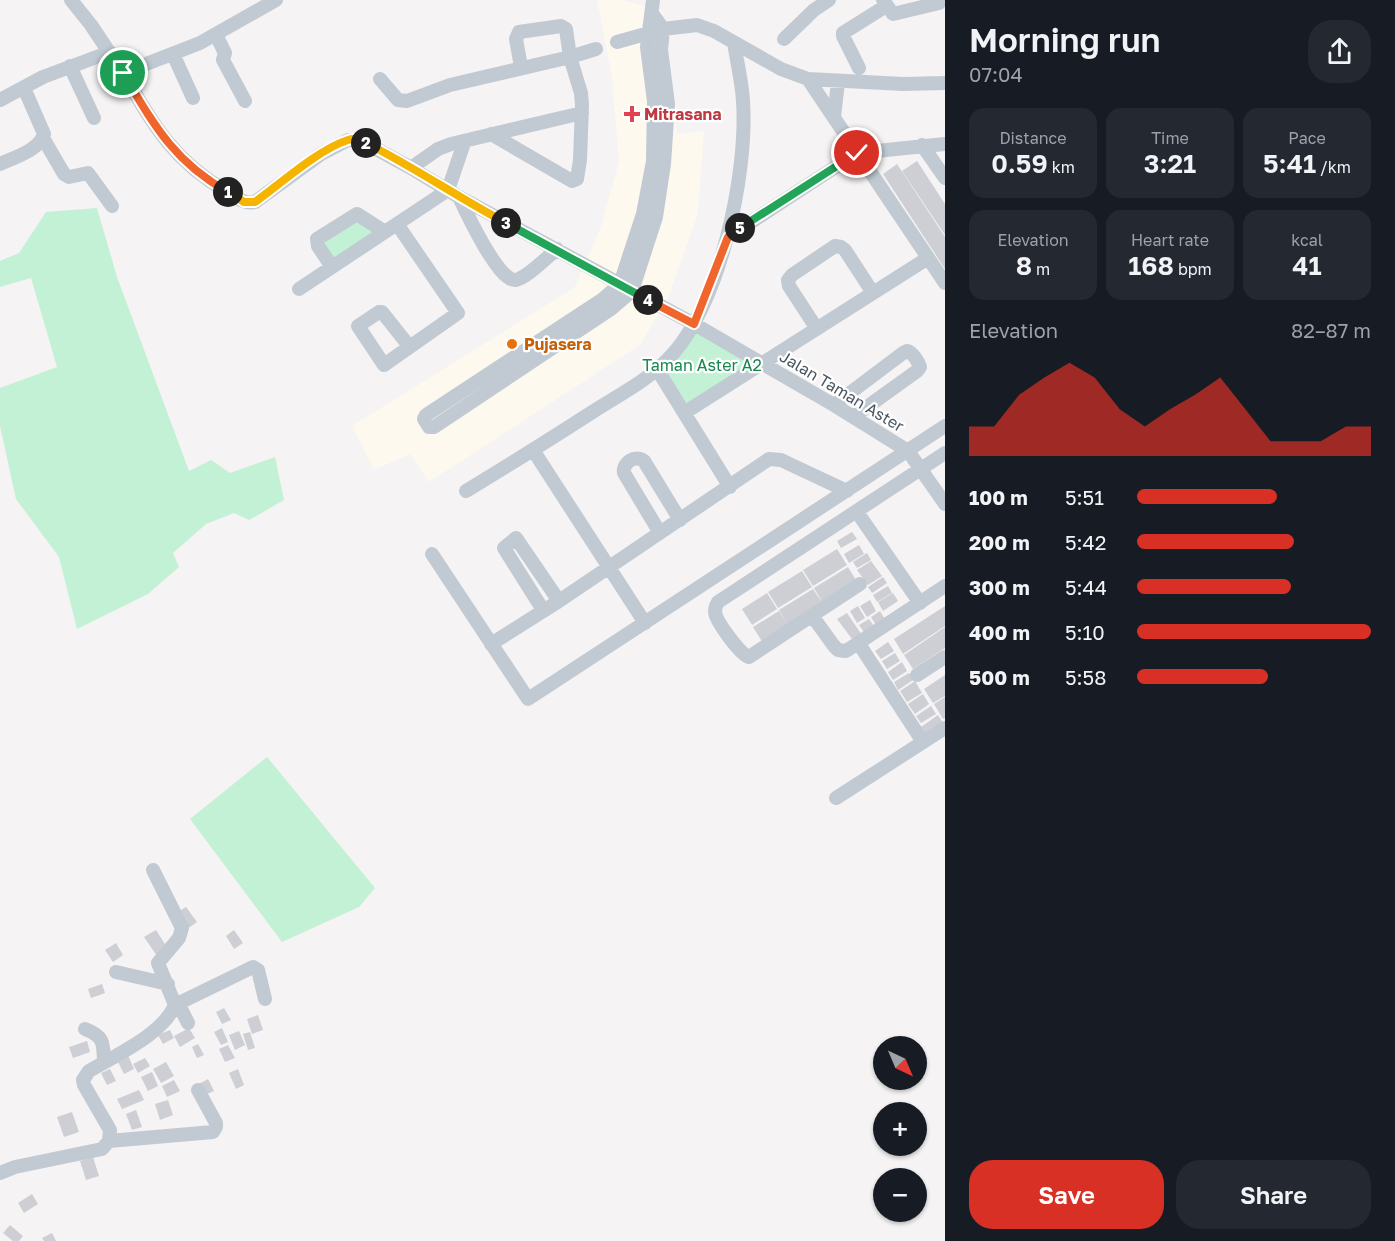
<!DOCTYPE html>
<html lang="en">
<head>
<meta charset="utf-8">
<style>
  :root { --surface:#171b24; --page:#242831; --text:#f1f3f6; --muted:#9ea1a6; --accent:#d93025 }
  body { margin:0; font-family:"Golos Text",sans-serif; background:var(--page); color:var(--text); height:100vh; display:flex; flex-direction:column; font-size:22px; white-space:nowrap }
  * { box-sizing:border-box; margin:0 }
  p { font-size:20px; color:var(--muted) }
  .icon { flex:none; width:33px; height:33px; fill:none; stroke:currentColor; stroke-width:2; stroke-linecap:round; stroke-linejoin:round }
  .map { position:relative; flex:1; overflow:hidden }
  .side { display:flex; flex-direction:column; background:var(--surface); width:450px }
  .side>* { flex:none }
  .needle { width:39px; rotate:136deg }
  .controls { position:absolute; left:873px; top:1036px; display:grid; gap:12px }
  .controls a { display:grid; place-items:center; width:54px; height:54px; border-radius:50%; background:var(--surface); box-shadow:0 2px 4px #0004; font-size:30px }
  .pin { position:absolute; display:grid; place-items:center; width:51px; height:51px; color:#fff; margin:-26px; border:3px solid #fff; border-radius:50%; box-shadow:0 2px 6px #0007 }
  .km { position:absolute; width:30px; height:30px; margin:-15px; border-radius:50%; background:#222; color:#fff; font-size:16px; line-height:30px; text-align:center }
  .round { display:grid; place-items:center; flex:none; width:63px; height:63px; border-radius:24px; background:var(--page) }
  .summary { display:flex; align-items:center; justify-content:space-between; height:102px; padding:0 24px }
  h1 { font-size:33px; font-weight:600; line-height:45px }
  .figures { display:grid; grid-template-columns:repeat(3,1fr); gap:9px; height:102px; padding:6px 24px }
  .figures div { display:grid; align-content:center; border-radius:15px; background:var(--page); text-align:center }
  .figures b { font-size:26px; font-weight:600 }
  .figures small { font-size:16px; font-weight:400 }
  .figures p { font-size:16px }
  .chart { height:168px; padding:12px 24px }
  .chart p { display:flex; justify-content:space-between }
  .chart svg { width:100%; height:108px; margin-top:6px; fill:var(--accent); opacity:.7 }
  .action { display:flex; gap:12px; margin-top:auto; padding:12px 24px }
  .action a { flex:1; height:69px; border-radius:24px; background:var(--accent); color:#fff; font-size:24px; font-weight:600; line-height:69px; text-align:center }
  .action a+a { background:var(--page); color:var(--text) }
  ul { padding:0 24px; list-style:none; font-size:20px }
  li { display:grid; grid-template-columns:96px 72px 1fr; align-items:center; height:45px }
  li i { height:15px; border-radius:8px; background:var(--accent) }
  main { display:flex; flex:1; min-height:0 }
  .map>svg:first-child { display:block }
</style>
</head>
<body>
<main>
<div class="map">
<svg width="945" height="1241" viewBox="0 0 945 1241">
  <rect width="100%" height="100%" fill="#f5f3f3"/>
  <!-- commercial -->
  <path fill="#fdf9ef" d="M597,0h26l40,11 14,123 27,-3 -6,82 -30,85 -28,47 -211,137 -19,-28 -36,16 -22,-44 223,-139 25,-58 19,-67 -7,-85z"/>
  <!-- green -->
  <path fill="#c3f1d5" d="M97,208l20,69 72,194 22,-11 19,13 45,-16 9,43 -35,20 -15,-7 -28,11 -33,29 6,14 -31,27 -71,35 -18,-72 -43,-58 -16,-73v-38l57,-21 -26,-89 -31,9v-26l19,-8 27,-41z
    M351,218l31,14 -49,32 -13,-18z
    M694,327l66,36 -71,44 -26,-41z
    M267,757l108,131 -16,19 -77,35 -92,-123z"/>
  <!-- building -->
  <path fill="#cdcfd5" d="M917,161l28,43v31l-43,-64z
    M897,164l48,73v32l-62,-95z
    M852,532l5,7 -16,9 -4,-7z
    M859,545l5,9 -15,9 -5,-9z
    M837,549l10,16 -34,21 -10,-16z
    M867,553l4,7 -14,8 -4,-6z
    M871,561l11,15 -14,9 -11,-15z
    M848,567l10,16 -34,22 -10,-17z
    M802,571l10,16 -34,21 -10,-16z
    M883,577l4,6 -15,10 -4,-6z
    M888,586l4,7 -15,9 -4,-7z
    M813,589l11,16 -35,22 -10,-17z
    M767,593l10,16 -25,16 -10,-16z
    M893,593l5,8 -15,10 -5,-9z
    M870,600l6,11 -9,6 -7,-11z
    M858,606l7,12 -8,5 -7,-12z
    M945,606v20l-42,28 -9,-15z
    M779,611l10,16 -26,16 -10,-16z
    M880,611l6,10 -9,6 -6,-10z
    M847,613l17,25 -9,5 -18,-24z
    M869,619l7,10 -10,6 -7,-10z
    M945,627v21l-32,21 -9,-14z
    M888,642l6,9 -13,8 -6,-8z
    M895,653l5,8 -13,8 -5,-8z
    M902,662l5,9 -14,9 -5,-8z
    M909,673l4,7 -15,10 -4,-8z
    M945,675v21l-12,7 -9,-14z
    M915,681l7,12 -15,9 -7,-11z
    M923,694l6,10 -14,10 -7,-10z
    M945,697v21l-2,1 -9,-15z
    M931,706l5,8 -15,9 -5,-7z
    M938,715l5,8 -17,11 -5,-7z
    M186,907l11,15 -10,7 -11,-16z
    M156,930l12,19 -11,7 -13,-19z
    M234,930l9,13 -9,6 -8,-13z
    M116,943l7,12 -10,7 -8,-12z
    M102,984l3,9 -14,5 -3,-9z
    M224,1008l7,12 -9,4 -6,-12z
    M258,1015l5,15 -11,4 -5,-15z
    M189,1028l6,10 -15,9 -6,-11z
    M222,1028l6,14 -7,3 -7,-13z
    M170,1030l4,8 -11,6 -5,-9z
    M239,1031l6,14 -10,5 -6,-15z
    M250,1032l5,16 -7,2 -5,-16z
    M87,1041l3,11 -17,6 -4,-11z
    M198,1044l6,11 -7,3 -5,-11z
    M228,1045l7,13 -10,4 -6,-13z
    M127,1053l7,16 -10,5 -8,-16z
    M145,1058l5,8 -12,7 -5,-9z
    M166,1062l8,14 -13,7 -8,-14z
    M110,1069l6,12 -9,4 -6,-12z
    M238,1069l6,16 -8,4 -7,-16z
    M152,1072l6,14 -10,5 -7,-14z
    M208,1079l6,12 -11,5 -6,-11z
    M174,1080l6,11 -13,6 -5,-11z
    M139,1090l5,10 -22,9 -5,-10z
    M168,1100l5,15 -13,5 -5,-16z
    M136,1110l6,17 -10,3 -6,-16z
    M72,1112l7,20 -15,5 -7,-20z
    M93,1157l6,19 -13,4 -6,-19z
    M32,1194l6,10 -14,9 -6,-10z
    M10,1225l13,11 -4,5h-6l-10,-8z
    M52,1233l4,8h-12l-2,-3z"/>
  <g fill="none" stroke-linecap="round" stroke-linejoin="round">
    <!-- minor -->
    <path stroke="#c1cad2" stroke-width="14" d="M71,0l20,25 32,48 77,-30 76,-43
      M883,0l10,14 46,-11
      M652,13l11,16 -2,21 7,54 -4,60 -8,53 -24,74 -21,18 -177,118h-5l-5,-8 2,-4 177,-116 17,-15 23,-70 10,-53 1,-60 -7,-54 6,-47
      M216,35l9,18 -2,7 22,41
      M784,39l30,-29 15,-10
      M617,42l46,-13 34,-4 17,6 67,38 27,10 95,5 42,-1
      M173,54l20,44
      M70,66l24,52
      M859,68l-16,-32v-3l43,-27
      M123,73c30,51 50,88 103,118 9,5 18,14 29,11l66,-48 27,-14h12l51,28 48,29 235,127 140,81 74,46 37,53
      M380,79l18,21 9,1 43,-16 120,-28 26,-8
      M808,79l137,204
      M0,100l43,-23 67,-25
      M834,117l4,-35
      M491,134l81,47 5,-2 3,-19 2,-55 -1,-12 -11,-36 -4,-28 -5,-3 -42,6 -3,7 5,28
      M43,138l21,36 5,3 19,-4 24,33
      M922,145l23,33
      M0,164c13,-6 40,-14 44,-30l-20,-46
      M411,168l27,-19 13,-5 131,-31
      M459,197c7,15 40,86 57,83 12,-3 31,-23 41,-31
      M397,224l61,89 -74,52 -26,-39 21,-14h3l27,34
      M728,237l129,-84 88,-9
      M332,267l-14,-21 -1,-7 40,-25 28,18
      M299,289l149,-99 16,-47
      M817,329l-28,-43 -1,-6 4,-5 43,-29 6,1 4,3 28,43
      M657,369l73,118
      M834,405l69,-52 4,-2c6,2 11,10 13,16l-3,4 -64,46
      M684,413l244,-155
      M533,450l112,173
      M466,491c43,-26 86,-53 128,-80 25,-16 54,-31 74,-52 52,-52 80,-186 75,-258 -1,-19 -6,-39 -9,-58
      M857,512l63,91
      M660,533l-36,-60c-2,-10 11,-19 20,-12l36,59
      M432,554l96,145 417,-273
      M860,584l-111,73c-9,-3 -29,-31 -33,-41 -2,-5 -1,-9 2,-14l227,-149
      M543,610l-39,-62 12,-10 43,63
      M813,617l21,29 4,4 8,1 99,-65
      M491,644l68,-43 210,-142 12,1 66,31
      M859,644l64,98
      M917,675l28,-18
      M836,798l109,-70
      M116,972l52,12
      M178,1003l10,20
      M175,1005l78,-38 5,3 7,29
      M85,1029c20,8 18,14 19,33
      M109,1141l104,-9 3,-5v-4l-18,-33
      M0,1173l15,-6 87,-18 7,-8 1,-11 -26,-45 -1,-5 6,-9c27,-16 74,-37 86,-66l-17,-42 21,-25 3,-10 -29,-58"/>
  </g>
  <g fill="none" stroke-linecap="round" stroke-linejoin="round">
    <defs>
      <path id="split-1" d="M123,73c31,52 51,89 105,119"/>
      <path id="split-2" d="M228,192l16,10h11c25,-18 64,-53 93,-62 6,-2 13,0 18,3"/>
      <path id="split-3" d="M366,143c48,24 93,55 140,80"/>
      <path id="split-4" d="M506,223l142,77"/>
      <path id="split-5" d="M648,300l46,24 34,-87 12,-9"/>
      <path id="split-6" d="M740,228l117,-75"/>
    </defs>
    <!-- split-1 casing -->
    <use href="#split-1" stroke="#fff" stroke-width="12"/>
    <!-- split-2 casing -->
    <use href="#split-2" stroke="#fff" stroke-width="12"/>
    <!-- split-3 casing -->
    <use href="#split-3" stroke="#fff" stroke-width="12"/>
    <!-- split-4 casing -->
    <use href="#split-4" stroke="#fff" stroke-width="12"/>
    <!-- split-5 casing -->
    <use href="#split-5" stroke="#fff" stroke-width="12"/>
    <!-- split-6 casing -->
    <use href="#split-6" stroke="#fff" stroke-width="12"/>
    <!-- split-1 -->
    <use href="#split-1" stroke="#f0652b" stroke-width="8"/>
    <!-- split-2 -->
    <use href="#split-2" stroke="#f5b400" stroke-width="8"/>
    <!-- split-3 -->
    <use href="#split-3" stroke="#f5b400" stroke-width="8"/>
    <!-- split-4 -->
    <use href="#split-4" stroke="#22a559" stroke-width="8"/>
    <!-- split-5 -->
    <use href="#split-5" stroke="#f0652b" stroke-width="8"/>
    <!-- split-6 -->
    <use href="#split-6" stroke="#22a559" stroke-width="8"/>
  </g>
  <!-- markers -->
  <path fill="#e0444e" stroke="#fff" stroke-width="2" d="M629 105h6v6h6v6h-6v6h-6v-6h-6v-6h6z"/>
  <circle fill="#e8710a" stroke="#fff" stroke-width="2" cx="512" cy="344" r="6"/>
  <g text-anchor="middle" stroke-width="4.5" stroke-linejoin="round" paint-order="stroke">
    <!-- health labels -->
    <g font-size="16" font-weight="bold" fill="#be3a42" stroke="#fff" text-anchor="start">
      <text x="644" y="120">Mitrasana</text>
    </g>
    <!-- food labels -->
    <g font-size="16" font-weight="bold" fill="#c56008" stroke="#fff" text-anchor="start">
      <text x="524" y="350">Pujasera</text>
    </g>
    <!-- park labels -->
    <g font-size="16" fill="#17864f" stroke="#fff">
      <text x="702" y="371">Taman Aster A2</text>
    </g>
    <!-- street labels -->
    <g font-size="16" fill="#4a5661" stroke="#fff">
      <text transform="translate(842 391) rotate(31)" y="6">Jalan Taman Aster</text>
    </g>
  </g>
</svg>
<div class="controls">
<a><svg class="needle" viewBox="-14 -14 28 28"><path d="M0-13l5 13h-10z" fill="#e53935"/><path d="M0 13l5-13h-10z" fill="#9ea1a6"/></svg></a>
<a>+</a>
<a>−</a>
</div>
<div class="pin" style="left:123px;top:73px;background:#1e9e55"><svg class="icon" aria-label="arrive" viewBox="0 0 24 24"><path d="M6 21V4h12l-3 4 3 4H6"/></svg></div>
<div class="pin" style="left:857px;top:153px;background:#d93025"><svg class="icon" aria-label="check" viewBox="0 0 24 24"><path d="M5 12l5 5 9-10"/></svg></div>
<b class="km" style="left:228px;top:192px">1</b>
<b class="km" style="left:366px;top:143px">2</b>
<b class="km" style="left:506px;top:223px">3</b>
<b class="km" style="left:648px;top:300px">4</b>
<b class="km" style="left:740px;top:228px">5</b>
</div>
<section class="side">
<div class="summary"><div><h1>Morning run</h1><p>07:04</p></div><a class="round"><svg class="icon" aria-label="share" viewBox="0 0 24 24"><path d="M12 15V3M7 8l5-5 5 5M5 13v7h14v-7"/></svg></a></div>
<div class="figures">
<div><p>Distance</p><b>0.59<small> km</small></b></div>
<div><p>Time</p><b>3:21</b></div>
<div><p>Pace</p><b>5:41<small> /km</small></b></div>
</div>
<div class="figures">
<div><p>Elevation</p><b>8<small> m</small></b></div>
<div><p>Heart rate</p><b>168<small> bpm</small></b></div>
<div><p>kcal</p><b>41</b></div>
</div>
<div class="chart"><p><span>Elevation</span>82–87 m</p>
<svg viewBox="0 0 160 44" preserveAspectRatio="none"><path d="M0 44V32L10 32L20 19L30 12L40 6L50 12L60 25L70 32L80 25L90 19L100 12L110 25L120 38L130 38L140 38L150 32L160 32V44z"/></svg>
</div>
<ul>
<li><b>100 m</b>5:51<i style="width:60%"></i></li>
<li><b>200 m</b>5:42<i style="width:67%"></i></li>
<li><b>300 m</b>5:44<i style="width:66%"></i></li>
<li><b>400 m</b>5:10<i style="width:100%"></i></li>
<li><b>500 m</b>5:58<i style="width:56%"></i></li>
</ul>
<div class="action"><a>Save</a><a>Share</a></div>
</section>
</main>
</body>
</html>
